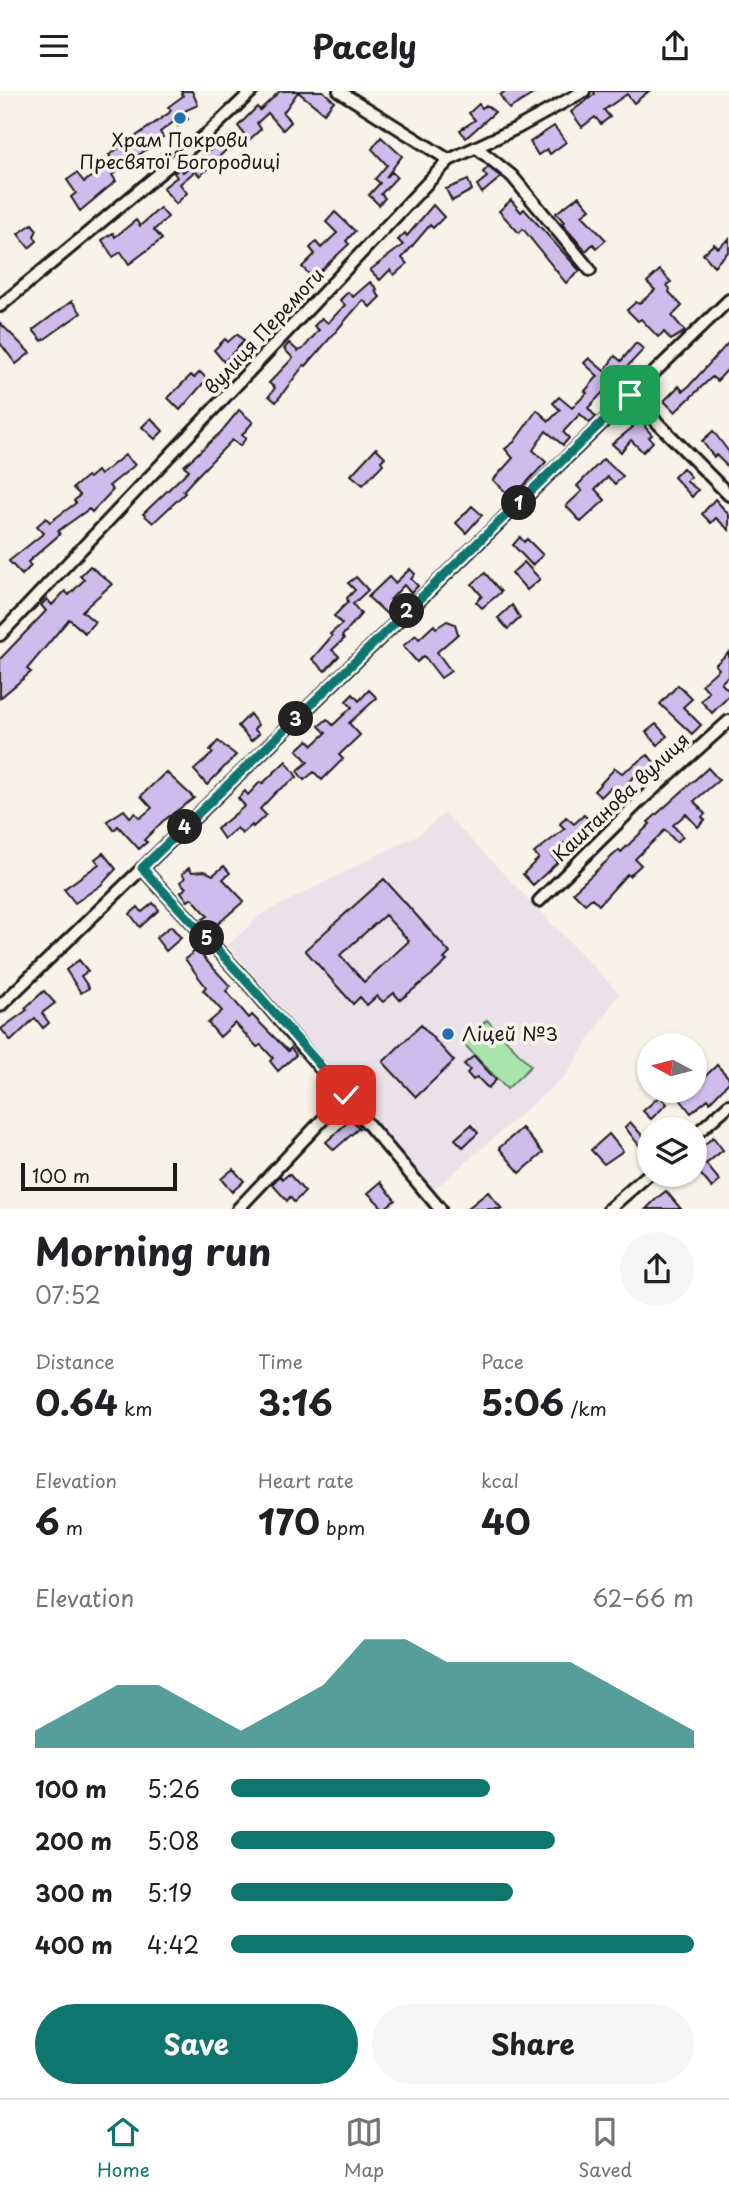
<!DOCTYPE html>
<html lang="en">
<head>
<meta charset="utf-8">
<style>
  :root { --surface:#fff; --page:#f6f6f6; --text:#202124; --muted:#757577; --line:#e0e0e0; --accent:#0f766e }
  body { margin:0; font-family:"Playpen Sans",sans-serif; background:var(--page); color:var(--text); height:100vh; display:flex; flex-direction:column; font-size:26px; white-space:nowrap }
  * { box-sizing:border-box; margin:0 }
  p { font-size:23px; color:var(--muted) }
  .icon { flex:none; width:38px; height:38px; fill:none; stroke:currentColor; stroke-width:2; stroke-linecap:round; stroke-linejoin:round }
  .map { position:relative; height:1118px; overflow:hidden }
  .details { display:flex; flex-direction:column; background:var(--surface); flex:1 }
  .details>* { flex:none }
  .needle { width:46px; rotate:277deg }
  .controls { position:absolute; left:637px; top:942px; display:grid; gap:14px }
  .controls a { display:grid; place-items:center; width:70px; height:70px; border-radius:50%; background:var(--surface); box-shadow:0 2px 5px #0004; font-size:35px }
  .scale { position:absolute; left:21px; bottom:18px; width:156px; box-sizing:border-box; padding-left:7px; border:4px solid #1c1c1c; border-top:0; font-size:19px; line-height:24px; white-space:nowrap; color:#1c1c1c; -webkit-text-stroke:5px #f7f3e8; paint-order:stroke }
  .pin { position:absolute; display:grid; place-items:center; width:60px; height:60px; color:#fff; margin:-30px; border-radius:14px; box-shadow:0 4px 10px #0006 }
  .km { position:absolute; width:35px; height:35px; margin:-18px; border-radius:50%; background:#222; color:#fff; font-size:19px; line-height:35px; text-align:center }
  .round { display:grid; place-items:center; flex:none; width:74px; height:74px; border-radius:37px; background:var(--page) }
  .summary { display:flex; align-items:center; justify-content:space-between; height:119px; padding:0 35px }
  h1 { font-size:38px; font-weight:700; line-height:52px }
  .metrics { display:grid; grid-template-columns:repeat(3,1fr); gap:10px; height:119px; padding:7px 35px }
  .metrics div { display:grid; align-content:center }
  .metrics b { font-size:35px; font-weight:700 }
  .metrics small { font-size:19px; font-weight:400 }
  .metrics p { font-size:19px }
  .chart { height:196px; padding:14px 35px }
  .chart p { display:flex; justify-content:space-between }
  .chart svg { width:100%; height:126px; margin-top:7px; fill:var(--accent); opacity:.7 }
  .action { display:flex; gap:14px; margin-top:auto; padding:14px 35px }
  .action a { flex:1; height:80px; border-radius:42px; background:var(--accent); color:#fff; font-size:28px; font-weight:700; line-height:80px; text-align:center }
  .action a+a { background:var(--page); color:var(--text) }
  ul { padding:0 35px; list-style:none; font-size:23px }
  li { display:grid; grid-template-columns:112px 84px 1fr; align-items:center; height:52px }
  li i { height:18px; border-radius:9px; background:var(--accent) }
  header { display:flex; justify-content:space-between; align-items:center; height:91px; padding:0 35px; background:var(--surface); font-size:32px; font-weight:700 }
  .dock { display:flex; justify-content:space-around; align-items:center; height:98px; border-top:2px solid var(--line); background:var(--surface); font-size:19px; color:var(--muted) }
  .dock a { display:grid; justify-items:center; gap:4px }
  .dock .current { color:var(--accent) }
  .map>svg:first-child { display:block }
</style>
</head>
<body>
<header><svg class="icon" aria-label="menu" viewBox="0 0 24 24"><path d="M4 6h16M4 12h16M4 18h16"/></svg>Pacely<svg class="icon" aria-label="share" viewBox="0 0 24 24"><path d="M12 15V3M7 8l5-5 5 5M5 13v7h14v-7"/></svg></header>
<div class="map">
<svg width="729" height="1118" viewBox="0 0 729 1118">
  <rect width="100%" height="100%" fill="#f7f3e8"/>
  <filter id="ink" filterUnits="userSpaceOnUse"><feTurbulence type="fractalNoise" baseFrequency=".0143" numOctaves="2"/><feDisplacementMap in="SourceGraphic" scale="14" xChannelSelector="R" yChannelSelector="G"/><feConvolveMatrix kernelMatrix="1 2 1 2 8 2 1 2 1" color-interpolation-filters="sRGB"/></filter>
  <g filter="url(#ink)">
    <!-- built -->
    <path fill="#ebe2e9" d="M445,722l174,180 -52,81 -133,116 -206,-245 34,-31 157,-80z"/>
    <!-- green -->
    <path fill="#a8e5ac" stroke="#628064" stroke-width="2" d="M487,929l44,46 -24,23 -44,-46z"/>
    <!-- building -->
    <path fill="#d0bcec" stroke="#1c1c1c" stroke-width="2" fill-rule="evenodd" d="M181,0h11l6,14 -16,7 6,7 -10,7 -3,-5 -15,11 3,5 -51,38 4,6 -36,30 -9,-14 5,-4 -9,-13 10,-7 7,9 29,-21 -4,-6 60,-42 2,-3 -3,-3 15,-11z
      M280,0h43l11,10 -10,12 -26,-21 -15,21 8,9 -8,8 -15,-17 -11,10 4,6 -12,11 -11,-14 19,-19 3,3z
      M506,0h32l-29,18 -9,-14z
      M593,0h56l-15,12 -7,-9 -23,16 6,7 -9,7 -6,-7 -13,10 -11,-15 24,-18z
      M479,13l3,4 4,-3 9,7 -29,26 -6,-8 15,-10 -6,-7z
      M554,35l12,16 -16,12 -3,-5 -9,6 -8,-13z
      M381,46l21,19 -16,21 6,-5 5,5 -16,17 4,4 -6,7 -10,-10 11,-12 -5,-4 12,-14 -15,-16z
      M223,49l6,7 -29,29 -5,-5 -15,13 7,9 -11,11 -13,-16 14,-11 -3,-4 6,-5 3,4z
      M488,76l13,10 -19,16 -5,-8 10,-8 -4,-5z
      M468,89l4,10 -20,11 -6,-12z
      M579,105l11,13 -8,6 24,25 -9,8 -4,-4 -7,7 -24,-27 2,-2 -8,-9z
      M511,109l10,12 3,-3 56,62 -14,12 -43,-54 -4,4 -20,-22z
      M433,114l11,12 -11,11 -3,-3 -28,33 5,6 -13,11 -4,-5 -10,10 -10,-10 33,-25 -5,-5 7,-7 2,3z
      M160,117l8,9 -14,13 8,9 -33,25 -8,-12 -8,5 -11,-17 11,-7 2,4 21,-17 4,6z
      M335,121l20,19 -9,10 3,3 -36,34 -11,-11 13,-13 -5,-6 6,-6 5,6 16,-15 -11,-11z
      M32,133l5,6 -3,6 3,5 -8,7 -11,-14z
      M729,148v12l-15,15 -11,-12 11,-10 4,4z
      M660,179l11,12 -4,3 3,4 -1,3 13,14 -10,10 13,15 -14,9 -7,-8 -6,5 -17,-18 -3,2 -11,-11 9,-8 3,2 16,-14 -8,-8z
      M370,191l7,7 -2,2 5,6 -10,10 -7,-7 -57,66 -2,-1 -28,37 -7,-6 6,-8 -6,-5 24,-25 -9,-9 5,-6 9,8 5,-2 16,-19 -5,-4 8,-8 6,5 17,-18 -5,-5 8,-8 5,5z
      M72,210l9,12 -39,28 -9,-11z
      M0,232l30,30 -14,11 -16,-21z
      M237,243l7,7 -20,21 -10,-12 11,-11 3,3z
      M729,251v26l-12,13 -5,-4 -37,35 -11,-11 15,-15 4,5 6,-5z
      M636,252l8,6 -56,59 8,9 -6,6 -10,-9 -17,18 6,6 -6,7 -17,-14 -13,19 13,12 -34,36 -19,-18 20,-22 -8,-9 9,-7 23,-32 12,11 11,-11 -7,-7 6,-6 13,11 15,-15 -2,-2 13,-15 -14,-13 5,-5 15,13 11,-15 6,5z
      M200,281l7,7 -27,31 -12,-12 23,-23 3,3z
      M239,319l14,12 -11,13 4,3 -6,8 -8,-6 -39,40 -10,11 2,2 -32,30 -10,-9 46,-44 -5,-4 37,-34z
      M637,324l9,7 -1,5 7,8 -3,2 4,5 -10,10 -12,-12 -10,12 -9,-8 21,-17 -4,-5z
      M151,327l12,13 -8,8 -13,-12z
      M713,340l16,21v16l-13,-13 -2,2 -12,-16z
      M376,357l9,9 -4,4 2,3 -20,21 -12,-10z
      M125,364l10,10 -26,21 4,4 -21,22 -3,-3 -31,22 2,3 -32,28 3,4 -9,9 -13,-14 35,-28 -7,-7 9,-8 4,4 26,-19 -2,-2 6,-6 -7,-7 14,-12 2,2 8,-7 3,4z
      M603,368l20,17 -8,8 -7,-7 -13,12 10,11 -24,22 -15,-16 16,-15 -5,-5z
      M683,377l8,9 -5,4 12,9 -6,7 -18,-20z
      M715,408l14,16v15l-13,-12 -5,5 -9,-9z
      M472,415l10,9 -16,18 -10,-10z
      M520,446l4,5 3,-3 16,16 -11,10 -19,-20z
      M524,471l16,17 -13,11 -15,-17z
      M90,475l22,18 -30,27 13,11 -10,11 -16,-14 -42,50 4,3 -31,26v-39l46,-48 -5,-6 6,-6 5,6 13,-14 4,4 15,-15 -4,-4z
      M410,478l5,5 -4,5 7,7 -7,7 -7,-8 -14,15 7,7 -8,9 -21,-19 21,-20 6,6z
      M485,482l16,19 -19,16 -6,-6 6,-6 -10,-12z
      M356,486l12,13 -15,14 8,10 -19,22 2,3 -12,11 7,6 -14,15 -13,-12 20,-23 -2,-2 12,-10 -8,-8 14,-14 -1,-4 8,-8 -7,-7z
      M512,514l8,13 -12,11 -10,-11z
      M447,530l8,3 3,10 -21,18 14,19 -10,7 -17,-22 -7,6 -14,-16 13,-11 3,4 15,-14 2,3z
      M729,561v23l-8,8 8,8v5l-17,17 -11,-12 8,-9 -7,-8 17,-15 -4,-4z
      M678,594l14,14 -9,8 18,18 -9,9 -32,-30z
      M369,599l8,8 -28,25 11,12 -21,20 4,4 -21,21 -8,-8 -10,8 -7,-9 11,-9 -11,-12 11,-10 5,5 13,-12 -7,-7 8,-7 6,6 19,-18 -6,-6 7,-7 6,7z
      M250,623l8,11 -4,4 5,5 -8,7 -13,-15z
      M656,633l11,12 -9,9 -12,-13z
      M218,650l18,14 -29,30 -13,-15 19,-17 -3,-3z
      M648,664l11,13 -4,3 3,3 -9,7 -8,-10 -13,11 -2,4 6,7 -10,9 -12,-14 -9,9 -7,-6 21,-23 7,5z
      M286,670l11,16 -21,15 -16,17 6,6 -13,12 -1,-2 -10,9 -5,-6 -13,11 -7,-10 28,-23 -7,-8 7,-7 3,4 12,-13 2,2z
      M708,677l11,12 -25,21 11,13 -3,3 3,3 -7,7 -12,-13 -13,11 10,12 -7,5 -11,-12 -30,29 6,6 -12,11 -2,-2 -28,31 -7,-7 -7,6 -12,-12 46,-42 2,2 29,-28 -2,-2z
      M166,681l28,26 -31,23 -19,19 3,2 -8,7 -21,-23 -4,4 -7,-9 17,-11 6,7 5,-4 5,5 12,-10 -11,-12z
      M584,724l11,11 -25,24 -6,-7 -13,12 7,7 -25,23 -10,-11 16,-16 -5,-5 31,-24 -5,-5 6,-7 8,7z
      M103,762l13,16 -15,16 -26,18 -11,-14 35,-25 -4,-5z
      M224,775l6,7 -7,6 21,22 -32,28 -9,-10 5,-3 -16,-18 -4,3 -7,-9 5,-4 -6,-6 5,-4 -3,-4 7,-6 3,4 13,-1 8,4z
      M384,788l66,74 -6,6 3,2 -13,12 -34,27 -6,-7 -11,9 -6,-6 -10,9 -7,-8 -7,7 -48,-54zM385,824l24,26 -45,41 -24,-27z
      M153,812l6,7 -19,17 -10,-13 8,-7 4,5z
      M171,835l10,12 -15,13 -10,-13z
      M199,857l6,7 -2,2 27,29 -4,5 23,27 3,-3 36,36 3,-3 5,7 -18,16 -8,-10 3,-3 -12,-13 -4,2 -22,-24 -15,14 -12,-14 14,-12 -19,-21 3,-3 -21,-28z
      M79,869l9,11 -7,5 8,12 -8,5 -15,-23z
      M44,900l11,12 -13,10 7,10 -6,5 -8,-10 -24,23 -10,-12 26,-19 -2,-2z
      M421,934l33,36 -38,36 -33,-35z
      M474,965l22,24 -8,8 -11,-11 -4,3 -6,-7 3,-3 -6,-6z
      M717,974l12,13v4l-19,20 -2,-3 -17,14 -15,-19 5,-4h14v-4z
      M660,1005l7,8 -16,15 -8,-8z
      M351,1028l8,9 -25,22 -8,-8z
      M630,1031l19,21v7l-4,3 -20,-26z
      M471,1034l7,8 -15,14 -8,-8z
      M522,1037l21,25 -23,20 -21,-25z
      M609,1043l14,17 -19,13 -13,-14z
      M713,1046l10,13 -17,14 14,17 -8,7 -14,-17 -3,-17z
      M233,1078l11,12 -12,11 -11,-13z
      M289,1083l16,18 -11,10 -4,-5 -3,4 -15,-17 8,-8 3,3z
      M381,1091l14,18 -11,9 -16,-16z
      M666,1100l15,18h-35l11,-11z
      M488,1101l14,17h-35z"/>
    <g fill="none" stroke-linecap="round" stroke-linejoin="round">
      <defs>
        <path id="minor" d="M339,0l110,69
          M477,57l35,28 78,94
          M0,215l208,-173 44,-42
          M630,304l99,100
          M0,544l449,-475 68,-32 67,-37
          M142,777l106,115 192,226
          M539,810l101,-100 89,-80
          M0,915l729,-706
          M695,1044l34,-30
          M238,1118l108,-114
          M609,1118l40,-35"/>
      </defs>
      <!-- minor casing -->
      <use href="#minor" stroke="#1c1c1c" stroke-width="16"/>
      <!-- minor -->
      <use href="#minor" stroke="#f7f3e8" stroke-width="10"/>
    </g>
  </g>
  <g fill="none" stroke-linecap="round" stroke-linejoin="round" filter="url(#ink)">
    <defs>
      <path id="route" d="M346,1004l-98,-112 -106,-115 488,-473"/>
    </defs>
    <!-- route casing -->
    <use href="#route" stroke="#fff" stroke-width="14"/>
    <!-- route -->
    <use href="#route" stroke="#0f766e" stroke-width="9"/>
  </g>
  <!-- markers -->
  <g fill="#1f6fb2" stroke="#f7f3e8" stroke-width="2.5">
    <circle cx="180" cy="27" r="7"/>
    <circle cx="448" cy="943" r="7"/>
  </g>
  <g text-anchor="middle" stroke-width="7" stroke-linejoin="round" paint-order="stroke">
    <!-- poi labels -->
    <g font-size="19" fill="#1c1c1c" stroke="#f7f3e8">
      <text x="180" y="56">Храм Покрови<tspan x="180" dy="22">Пресвятої Богородиці</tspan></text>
      <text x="462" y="950" text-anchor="start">Ліцей №3</text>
    </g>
    <!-- street labels -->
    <g font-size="19" fill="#1c1c1c" stroke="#f7f3e8">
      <text transform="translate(264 240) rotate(-47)" y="7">вулиця Перемоги</text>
      <text transform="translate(621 706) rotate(-43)" y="7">Каштанова вулиця</text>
    </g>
  </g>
</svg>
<div class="controls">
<a><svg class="needle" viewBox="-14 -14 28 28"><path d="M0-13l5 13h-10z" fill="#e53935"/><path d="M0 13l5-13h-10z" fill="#757577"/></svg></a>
<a><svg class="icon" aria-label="layers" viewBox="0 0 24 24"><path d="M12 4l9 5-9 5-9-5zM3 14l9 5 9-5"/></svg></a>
</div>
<div class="scale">100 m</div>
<div class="pin" style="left:630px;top:304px;background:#1e9e55"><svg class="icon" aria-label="arrive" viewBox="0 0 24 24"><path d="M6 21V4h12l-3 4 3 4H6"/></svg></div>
<div class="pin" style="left:346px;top:1004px;background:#d93025"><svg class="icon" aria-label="check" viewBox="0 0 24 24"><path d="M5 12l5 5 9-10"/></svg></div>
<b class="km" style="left:519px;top:412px">1</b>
<b class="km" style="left:407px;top:520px">2</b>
<b class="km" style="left:296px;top:628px">3</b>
<b class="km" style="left:185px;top:736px">4</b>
<b class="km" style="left:207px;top:847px">5</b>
</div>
<section class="details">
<div class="summary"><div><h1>Morning run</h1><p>07:52</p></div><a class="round"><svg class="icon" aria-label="share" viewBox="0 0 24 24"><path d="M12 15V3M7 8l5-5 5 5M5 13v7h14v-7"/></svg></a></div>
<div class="metrics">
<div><p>Distance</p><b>0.64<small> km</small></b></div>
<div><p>Time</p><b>3:16</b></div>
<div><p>Pace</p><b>5:06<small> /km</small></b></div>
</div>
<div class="metrics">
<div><p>Elevation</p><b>6<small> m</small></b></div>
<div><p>Heart rate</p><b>170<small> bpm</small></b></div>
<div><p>kcal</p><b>40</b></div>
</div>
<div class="chart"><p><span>Elevation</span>62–66 m</p>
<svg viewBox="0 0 160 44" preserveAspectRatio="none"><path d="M0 44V38L10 30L20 22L30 22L40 30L50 38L60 30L70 22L80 6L90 6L100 14L110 14L120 14L130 14L140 22L150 30L160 38V44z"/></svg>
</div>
<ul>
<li><b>100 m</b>5:26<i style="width:56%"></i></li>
<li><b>200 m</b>5:08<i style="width:70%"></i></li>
<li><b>300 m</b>5:19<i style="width:61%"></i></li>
<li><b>400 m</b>4:42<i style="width:100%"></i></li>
</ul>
<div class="action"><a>Save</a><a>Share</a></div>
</section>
<nav class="dock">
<a class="current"><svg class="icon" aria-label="home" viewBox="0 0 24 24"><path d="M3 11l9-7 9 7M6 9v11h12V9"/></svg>Home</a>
<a><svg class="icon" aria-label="map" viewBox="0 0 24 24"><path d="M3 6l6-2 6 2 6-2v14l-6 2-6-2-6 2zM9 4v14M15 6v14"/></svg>Map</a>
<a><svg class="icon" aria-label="saved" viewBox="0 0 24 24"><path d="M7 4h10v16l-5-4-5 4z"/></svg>Saved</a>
</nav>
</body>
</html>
